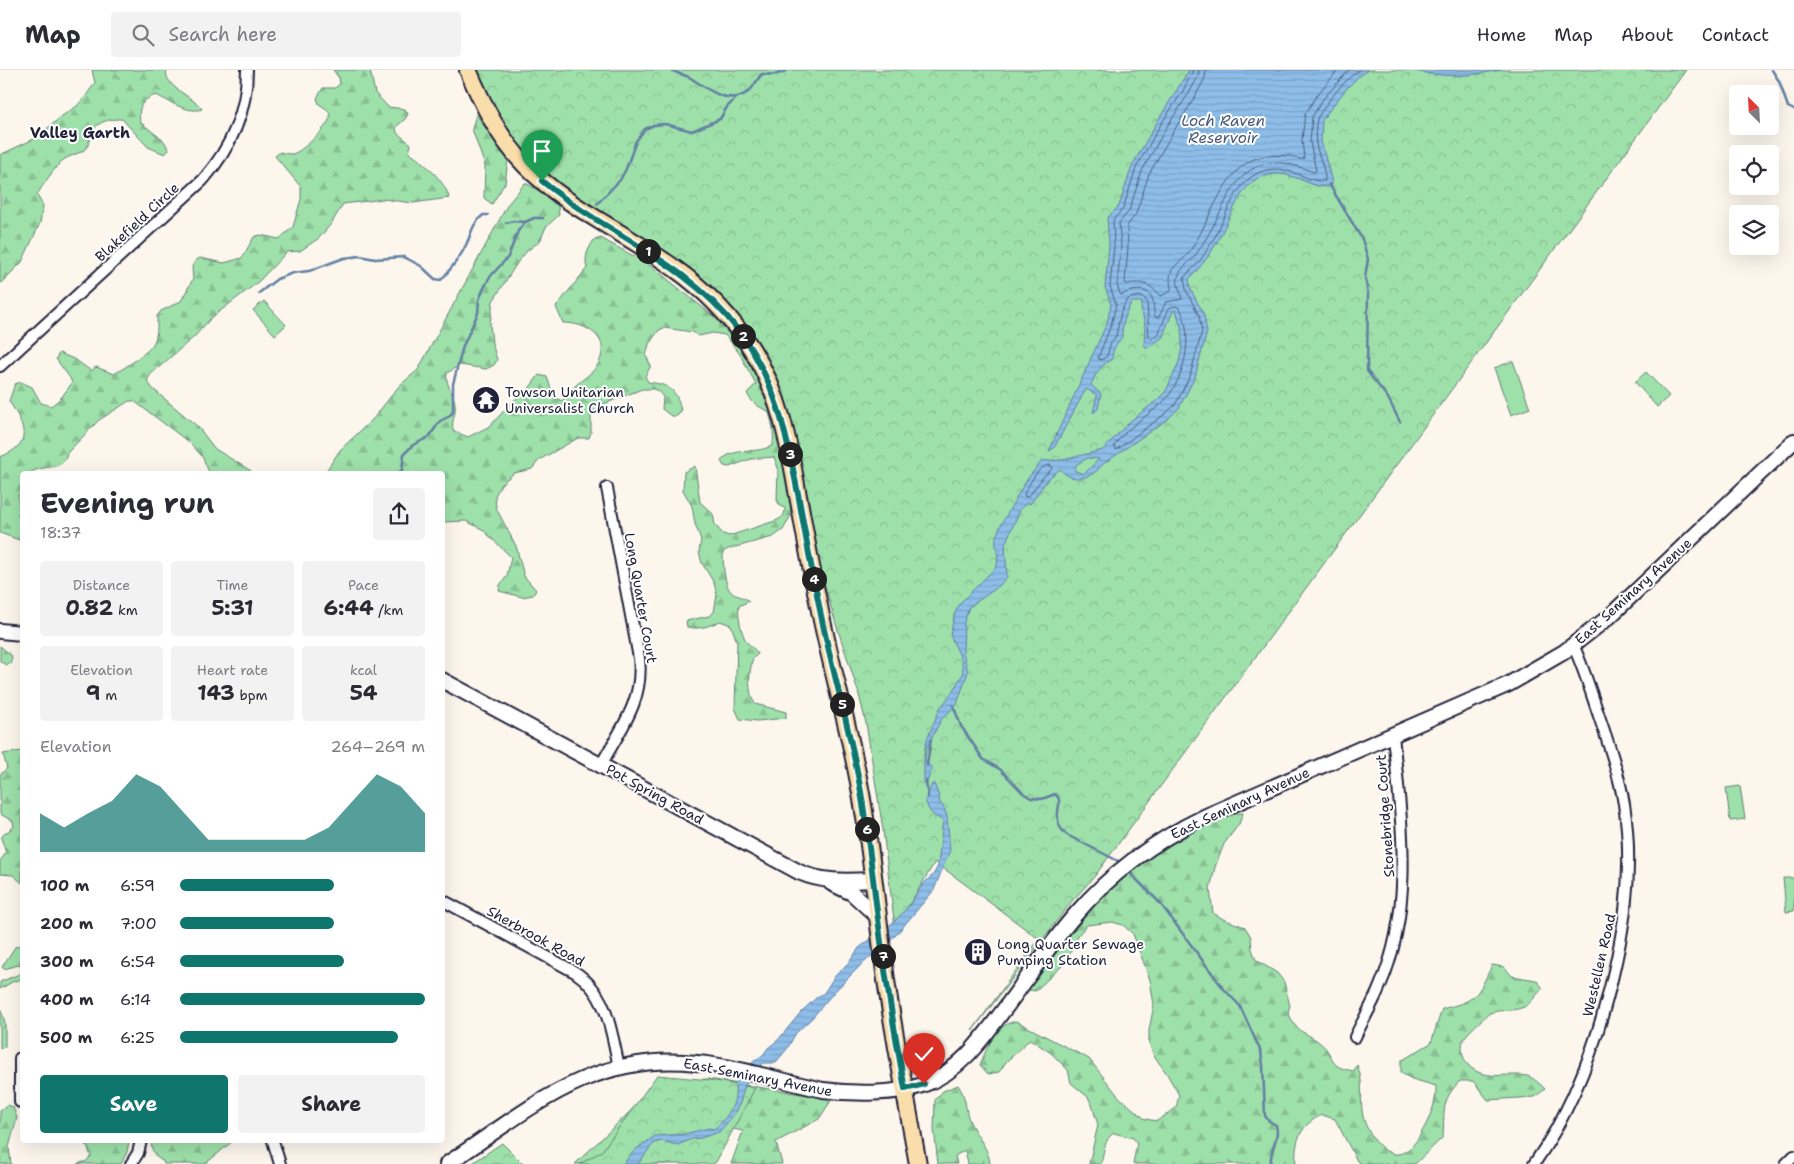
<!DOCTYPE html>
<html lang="en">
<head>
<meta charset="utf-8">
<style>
  :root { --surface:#fff; --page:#f2f2f3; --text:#2b2b33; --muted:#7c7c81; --line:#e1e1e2; --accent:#0f766e }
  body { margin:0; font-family:"Shantell Sans",sans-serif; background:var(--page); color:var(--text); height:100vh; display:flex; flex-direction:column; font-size:19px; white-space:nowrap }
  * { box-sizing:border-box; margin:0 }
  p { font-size:16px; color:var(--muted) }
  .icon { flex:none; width:28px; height:28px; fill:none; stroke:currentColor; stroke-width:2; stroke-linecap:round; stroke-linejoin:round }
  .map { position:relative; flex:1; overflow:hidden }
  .panel { position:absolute; left:20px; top:401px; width:425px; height:672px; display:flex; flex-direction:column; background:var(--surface); border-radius:5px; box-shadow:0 5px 20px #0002 }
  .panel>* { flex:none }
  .needle { width:32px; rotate:336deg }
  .tools { position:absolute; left:1729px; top:15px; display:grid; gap:10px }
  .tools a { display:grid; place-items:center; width:50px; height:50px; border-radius:5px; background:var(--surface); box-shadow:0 5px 20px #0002; font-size:25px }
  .pin { position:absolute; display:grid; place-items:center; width:42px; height:42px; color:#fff; margin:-51px -21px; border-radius:50% 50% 50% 0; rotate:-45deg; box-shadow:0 0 5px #0007 }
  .pin .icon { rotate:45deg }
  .km { position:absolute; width:25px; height:25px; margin:-12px; border-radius:50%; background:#222; color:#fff; font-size:14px; line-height:25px; text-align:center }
  .round { display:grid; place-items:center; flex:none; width:52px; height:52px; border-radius:5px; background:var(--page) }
  .summary { display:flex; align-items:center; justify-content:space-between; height:85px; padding:0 20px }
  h1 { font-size:28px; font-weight:700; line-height:38px }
  .figures { display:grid; grid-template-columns:repeat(3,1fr); gap:8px; height:85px; padding:5px 20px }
  .figures div { display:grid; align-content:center; border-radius:5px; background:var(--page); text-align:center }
  .figures b { font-size:21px; font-weight:700 }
  .figures small { font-size:14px; font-weight:400 }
  .figures p { font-size:14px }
  .chart { height:140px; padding:10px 20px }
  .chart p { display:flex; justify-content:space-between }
  .chart svg { width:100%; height:90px; margin-top:5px; fill:var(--accent); opacity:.7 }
  .action { display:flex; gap:10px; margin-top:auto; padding:10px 20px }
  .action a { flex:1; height:58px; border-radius:5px; background:var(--accent); color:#fff; font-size:20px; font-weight:700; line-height:58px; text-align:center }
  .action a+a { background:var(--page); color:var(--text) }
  ul { padding:0 20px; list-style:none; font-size:16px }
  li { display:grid; grid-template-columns:80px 60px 1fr; align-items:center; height:38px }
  li i { height:12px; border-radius:6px; background:var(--accent) }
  header { display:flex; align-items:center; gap:30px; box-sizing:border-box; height:70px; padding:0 25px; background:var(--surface); border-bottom:1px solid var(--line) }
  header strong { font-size:24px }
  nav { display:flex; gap:28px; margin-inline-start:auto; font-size:18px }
  .search { width:350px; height:45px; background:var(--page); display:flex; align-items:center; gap:12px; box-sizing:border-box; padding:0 18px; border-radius:5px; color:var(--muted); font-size:19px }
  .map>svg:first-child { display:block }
</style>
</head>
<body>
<header>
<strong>Map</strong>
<div class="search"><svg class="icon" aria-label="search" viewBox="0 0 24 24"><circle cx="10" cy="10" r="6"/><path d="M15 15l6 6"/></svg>Search here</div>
<nav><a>Home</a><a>Map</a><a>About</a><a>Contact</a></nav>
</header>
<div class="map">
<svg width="1794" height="1094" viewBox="0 0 1794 1094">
  <defs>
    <pattern id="forest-firs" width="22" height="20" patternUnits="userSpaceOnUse" patternTransform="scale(1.25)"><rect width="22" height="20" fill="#9ee0aa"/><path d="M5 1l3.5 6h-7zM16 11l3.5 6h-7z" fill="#88c093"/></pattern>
    <pattern id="park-crowns" width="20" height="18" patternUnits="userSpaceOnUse" patternTransform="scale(1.25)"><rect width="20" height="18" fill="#9ee0aa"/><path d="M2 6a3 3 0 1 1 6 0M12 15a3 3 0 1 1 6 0" fill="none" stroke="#88c093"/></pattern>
    <pattern id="water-rules" width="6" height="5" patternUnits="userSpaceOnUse" patternTransform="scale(1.25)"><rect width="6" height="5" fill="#8dbde8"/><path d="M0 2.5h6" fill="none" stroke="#79a2c8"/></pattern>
  </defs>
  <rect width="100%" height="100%" fill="#fcf6ed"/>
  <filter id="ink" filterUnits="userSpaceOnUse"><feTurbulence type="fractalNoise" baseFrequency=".02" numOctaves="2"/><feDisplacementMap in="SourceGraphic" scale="10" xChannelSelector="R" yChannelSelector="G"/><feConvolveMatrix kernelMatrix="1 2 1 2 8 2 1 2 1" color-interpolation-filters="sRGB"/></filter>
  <g filter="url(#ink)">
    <!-- green -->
    <path fill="#9ee0aa" stroke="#608172" d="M264,231l22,24 -11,10 -22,-25z
      M1513,291l17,47 -19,7 -17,-47z
      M1646,302l23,24 -12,11 -22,-25z
      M1740,716l5,33 -15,2 -4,-33z
      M1783,808h11v33l-8,1z"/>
    <!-- forest -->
    <path fill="url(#forest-firs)" stroke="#608172" d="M92,0h75c-5,16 27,27 35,39 -14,5 -33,-8 -46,-14 -15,5 -18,12 -16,27l24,19 5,9 -4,4 -17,-7 -26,-28c-13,0 -27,2 -31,17 -2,5 -2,10 -7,14 -6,4 -15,6 -21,10 -8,7 -21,26 -26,35l6,11 -3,17 -18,39 -22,22v-129l36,-17 26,-22 15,-10 8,-9 10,-14z
      M333,0h37l5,23 13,14 17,2 3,5 -3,5 -9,8 1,6 14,11 -2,9c14,8 37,29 40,45l-36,5 -30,-4 -40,5 -12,20 -12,14 -19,13 -13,1 -29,30 -47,36 -16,18 -45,39 -3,6 6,8 45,38 17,22 36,22 1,3h-40l-3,-2 -7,-16 -12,-13 -56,-42h-5l-30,19 -32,33c-2,20 -27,10 -38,21h-7v12l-4,9 1,17 3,6v23l-22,-8v-76c34,-13 25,-31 9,-56l6,-17 6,-2 11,5 9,16 10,3 10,-8 11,-15 -2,-5 -14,-19 3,-6 17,7 15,11 5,-4 18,7c9,-5 34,-21 39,-30 5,-8 4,-19 4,-28l4,-5 20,-10 12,-22 -1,-12 3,-6 5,-3 24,5 18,-5 12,-21 6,-2 19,4 14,-12 8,-28v-12l-26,-31 5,-4c3,1 8,2 12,2 9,-1 40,-30 38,-39 -1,-6 -7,-8 -11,-11l-2,-6 6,-10h12l5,-4 -1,-6z
      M476,44l32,46 -3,23 -13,21 -8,-6 1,-32 -13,-37z
      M525,113l8,4 25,19 1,9 -13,12 -6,14 -12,9 -9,10 -26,41 -3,23 2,19 5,17 -3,5 -8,4 -26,-4 -13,8c-2,11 6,19 8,30 2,9 -4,17 -2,28l15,6 22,-11 23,-25 15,-11 11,-15 8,2 7,20 8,4c4,-5 8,-10 13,-15 12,-11 26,-17 27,-35 1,-7 -2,-12 -7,-17 -9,-8 -20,-11 -32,-11l-7,-16 31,-39c-3,-11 1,-19 7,-28l7,-2 5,3 44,24 67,54 30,38 15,27 17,53 11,54 1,24 -8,15 -10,7 -45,12 -5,3c0,10 1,33 8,40 4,4 12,4 18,9l-10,5c-2,8 3,31 8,36 4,5 8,7 11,12l-5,4c-4,13 -6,34 2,46l31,8v6l-29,3 -17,-2 -5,-11 2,-66 -6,-17 -11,-4c-11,5 -20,9 -33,6l-1,-6 23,-5 5,-4 3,-17 -3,-12 -12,-20 -3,-11 2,-12 -6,-16 -3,-18 -9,-16 1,-18 11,-6 5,36 13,12 2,11 8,9 6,2 46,-15c7,-3 10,-5 10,-13l-5,-2 -3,-6 1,-32 -4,-11 -23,2 -22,8 -5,-1 -3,-5c12,-15 37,-6 52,-16 1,-12 0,-22 -5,-34 -9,-4 -17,-8 -21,-18l9,-9 -17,-31 -14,-18 -12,-2 -15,3 -5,-4 -29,-4 -5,2 -10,14 -3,12 5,10 -6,10 3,6c20,3 29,6 33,29l-4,5h-6l-9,-7 1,-12 -4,-5 -5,-3h-12l-43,17 -8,9v17l-2,6h-11l-39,22 -7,9 -18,4 -13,11 -6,12 1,12 20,38 8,30 12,14 -3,5 -11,2 -23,-6 1,-6 7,-9 4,-19 -29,-28 -16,-8 -23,1 -1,-48h-118l16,-24 33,-31 26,-33 19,-16 90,-166z
      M0,576l12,10 -1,6 -5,3 -6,-4z
      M21,681l1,2v130l-9,-8 -13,-1v-13l6,-8 -5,-15 3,-4 10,-7 -1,-6 -13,-7v-39l7,-7 -4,-14z
      M1232,743h11l-4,11 -15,20 -9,23 -5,22 3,24 10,6 22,8 6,10 1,12 4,11 21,13 7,9 6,24 -2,5c9,25 15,18 32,32 17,13 5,24 34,28l3,-6c7,17 3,28 5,45 1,16 16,42 33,44 9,1 17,-7 22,-14 10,-16 20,-35 19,-54l-24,-7 -11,-6v-12l30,-18 11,-34c35,-9 35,-12 50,-44l12,2 8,9 24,4 7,8c-6,6 -12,15 -19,19 -11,5 -25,2 -34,6 -5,3 -25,22 -27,27 -2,9 -1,18 5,25 17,17 38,7 59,11 7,2 13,8 18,13l-10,8 -47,3 -15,-19h-13c-20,20 -15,30 -17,56l-28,27h-54l-4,-3 -22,-42 -13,-4c-21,9 -28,26 -26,49h-163l4,-21 -4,-5 -19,-5c-10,5 -10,20 -13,31h-12l9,-39 -6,-20 -4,-8 -17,-14 -3,-13 -17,-17 -21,-14 -24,23 -7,10 -11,2 -8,-9c5,-13 13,-32 25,-40 3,-2 8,-3 11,-4l73,38 30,38 26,22 12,2 19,-13 3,-13 -12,-21 -14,-20 -4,-11v-13l5,-25 -4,-25 -17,-46 -10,-9 -11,-3 -25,3 -8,9 -10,22 -7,10 -27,25 -12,-2 61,-78 44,-41 39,-26z
      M22,874v20l-18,5 -2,-2 13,-20z
      M22,903v6l-10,3 -12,7v-7z
      M0,938l5,14v24l-5,3z
      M708,1009l124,20 -13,20 -43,23 6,22h-51l12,-33 -25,-5 -52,38h-91l86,-82z
      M958,1015c10,15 6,24 12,37 6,14 19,26 20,42h-22l-3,-14 -10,6 2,8h-19l-4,-35 1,-29 8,-9z
      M8,1035l5,2 4,11 -8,29 2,17h-11v-53z
      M85,1071h44l-2,11 -6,12h-44l10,-3 4,-5z
      M151,1071h82l-28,23h-41l-1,-3c-8,-3 -12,-11 -12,-20z"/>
    <!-- park -->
    <path fill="url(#park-crowns)" stroke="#608172" d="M474,0h1212l-592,807 -22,24 -100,130 67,-92 -104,-77 -40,66 -12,-98 -17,-107 -8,-32 -23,-70 -25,-88 -26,-131 -106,-139 -18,-16 -61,-36 -39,-27 -28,-25 -31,-34z
      M657,1005l53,5 45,8 -39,74 -3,2h-133l22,-13z
      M502,1073l21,21h-52z"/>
    <!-- water -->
    <path fill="url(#water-rules)" stroke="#627fa3" fill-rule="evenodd" d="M1189,0h179l-9,6 -13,13 -24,31 -1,21 11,41 -2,4c-12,4 -27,-7 -40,-10 -8,-3 -17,-2 -26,0 -23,5 -35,46 -46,64 -8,15 -17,27 -29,39l1,9 14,27 3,17 -12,45 -16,31 -11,11 -65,45c-11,15 -31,20 -43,5l-12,10 -18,25 -2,-2 -7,6 -16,36 2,33 -9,10 -29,20 -5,15 -1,30 5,20 -11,32 -16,16 -15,29 -1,12 7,7 -6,17 -2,-3v-29l3,-14 13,-31 6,-7 17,-27 -1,-13 -12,-26 5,-22 5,-10 36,-36c5,-10 -2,-19 0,-30 3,-11 9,-18 14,-28 9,-17 18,-33 32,-48l20,-1 41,-10 25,-27 28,-22 10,-10 13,-29 3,-15 -1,-21 -5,-15h-3l-11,27 -15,10 -3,-3 1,-19 -4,-19 1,-5h-10c-5,6 -11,27 -10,35 -6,8 -9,11 -10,22 -11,6 -17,15 -21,26l10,9 -3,15 -5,4 4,-18 -11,-6 -32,59 -5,3 58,-128 4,-19 -6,-17 4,-42 -2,-27 12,-12 13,-40 25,-44zM1087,388l12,1 -15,15 -9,-3 1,-6z
      M1410,0h91c-37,7 -55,8 -91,0z
      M934,713l5,14 1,6 4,5 3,8 3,34 -16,40 -38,45 -36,31 -26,26 -22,26 -16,15 -9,16 -10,12 -4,2h-10l-18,22 -5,18 -7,13 -14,16 -18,6 -9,1 -14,6 -17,-4 -8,3 -15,20h-15l12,-14 20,-14 29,-2 25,-6 5,1c16,-14 23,-25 21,-46l20,-23 8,-5 5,-7 10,-8 23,-28 16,-15 7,-4 10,-16 16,-16 9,-13 36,-27 13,-14 16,-24 9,-8 5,-9 5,-46c-12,-4 -14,-9 -18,-20l7,-16z"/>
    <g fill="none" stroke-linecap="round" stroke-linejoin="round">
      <!-- shore -->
      <path stroke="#4d6080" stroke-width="1" d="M1193,0l-10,21 -22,33 -25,44 -13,41 -10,11 1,26 -4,40 6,19 -5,20 -13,33 3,2 6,-4 4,-14 5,-6 5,-24 5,-11 5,-3 8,-2 5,2 3,4 2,35 2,2 7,-4 11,-27 6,-2 5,2c15,29 4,76 -20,97 -17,14 -34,23 -46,41l2,4 49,-36 10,-9 15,-29 12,-45 -3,-15 -13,-26 -2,-12c3,-5 9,-9 13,-14 6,-6 10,-15 15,-22 16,-27 24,-70 61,-73 20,-1 37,14 52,12 1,-10 -7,-26 -9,-37 -1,-7 -1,-20 2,-27 8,-14 27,-38 41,-47
        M1199,0l-1,7 -9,16 -23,35 -24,43 -13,40 -10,12 2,23 -4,39 3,9 2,1c9,-5 25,-9 30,3 3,6 0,13 4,20l3,-1 7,-15 16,-3c-1,-7 -6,-15 -4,-22 2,-9 14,-16 19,-24 7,-11 14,-22 19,-33 11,-20 17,-40 38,-52 18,-11 41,-3 59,4l3,-1 -6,-29 2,-25 11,-18 26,-29
        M1206,0l-1,8 -10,19 -22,35 -24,42 -13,40 -9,12 1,21 -3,36 2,1c16,-3 23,0 34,12l10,-5c0,-6 -2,-12 0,-19 3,-7 11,-11 16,-17 22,-28 32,-79 65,-95 11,-5 25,-5 38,-4 5,1 10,4 14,3l-2,-19 3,-26 12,-19 21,-25
        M1050,395l2,1v3l-8,7 -15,20 -4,1 -1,-3c6,-10 13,-28 26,-29z"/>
      <!-- stream -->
      <path stroke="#627fa3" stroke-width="2.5" d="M671,0c6,4 12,4 18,7 18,11 38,30 59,15 6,-4 8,-12 14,-18 10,1 17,1 26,-4
        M1772,0l7,11 9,26 6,3
        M1329,114l33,55 6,20 -3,19 3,15 -1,78 21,27 12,24
        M597,134l23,-24 6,-11 10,-28 9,-12 9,-4 11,-1 27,7 28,-12 7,-12 10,-10
        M506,153l8,-2 10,1
        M259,223l18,-14 16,-6 16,-2 35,-13 16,-2 15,3 29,-2 17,9 14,13 6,1c9,-10 19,-22 25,-35 7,-14 4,-18 17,-30h5
        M396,404l6,-4 2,-16 9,-9 16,-8 11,-16 8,-4 5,-5v-28l10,-38 15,-33 1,-13 4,-10 6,-12 19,-21 10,-26 7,-9 9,-4h9
        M953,635l8,21 22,33 18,11 22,23 8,5 11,1 13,-5c12,9 -8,24 12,41l55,28
        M927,695l4,-26
        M926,711l2,16
        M1127,800l33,33 63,85 17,18 21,46 2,13 2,51 4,5 7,4c4,14 -7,25 -5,39"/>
      <defs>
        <path id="street" d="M0,296l203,-186c27,-31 44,-68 44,-110
          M601,695c20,-37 43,-64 38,-107l-32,-170
          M442,830l133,72c33,22 36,59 44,95
          M1355,967c8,-17 18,-33 25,-51 35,-80 21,-167 13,-251
          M22,988h-2v44h2
          M273,1071l7,23
          M131,1094l7,-11 3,-12
          M1534,1094c33,-47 55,-100 70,-154 19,-68 31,-136 20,-206 -5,-30 -15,-59 -25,-88 -8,-23 -15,-48 -26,-71
          M1786,1094l8,-8"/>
        <path id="secondary" d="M0,561l22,2
          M442,610l357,192c25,11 49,9 75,8
          M831,813l21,10 26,24
          M447,1094c82,-54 144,-113 250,-101 42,4 84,18 126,27 30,4 73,5 102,-6 37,-14 58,-47 81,-77 23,-31 44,-63 69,-92 36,-42 79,-74 129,-98l305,-133 55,-32 45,-35 185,-176"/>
        <path id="primary" d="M468,0c15,35 31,68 57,95 43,44 100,67 149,103 30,21 57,49 77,80 29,45 38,96 47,148 7,36 13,73 21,110 12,61 30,121 41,182 12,64 17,128 26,192 9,61 21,123 32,184"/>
      </defs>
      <!-- street casing -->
      <use href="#street" stroke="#22223b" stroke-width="14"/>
      <!-- secondary casing -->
      <use href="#secondary" stroke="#22223b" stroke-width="18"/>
      <!-- primary casing -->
      <use href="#primary" stroke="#22223b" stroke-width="20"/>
      <!-- street -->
      <use href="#street" stroke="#fff" stroke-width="10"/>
      <!-- secondary -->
      <use href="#secondary" stroke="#fff" stroke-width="14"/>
      <!-- primary -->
      <use href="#primary" stroke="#f9ddab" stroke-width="16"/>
    </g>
  </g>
  <g fill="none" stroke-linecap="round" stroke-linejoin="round" filter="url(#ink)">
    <defs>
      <path id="route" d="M542,111c65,54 143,79 196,149 39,51 49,107 61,169 6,34 12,67 19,101 12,65 32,127 43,192 9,54 14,109 22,164 6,44 14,89 22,133l19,-5"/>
    </defs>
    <!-- route casing -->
    <use href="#route" stroke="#fff" stroke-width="10"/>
    <!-- route -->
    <use href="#route" stroke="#0f766e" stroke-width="6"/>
  </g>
  <!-- icons -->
  <defs>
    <symbol id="temple-disc" viewBox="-11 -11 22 22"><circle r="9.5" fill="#22223b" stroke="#fff"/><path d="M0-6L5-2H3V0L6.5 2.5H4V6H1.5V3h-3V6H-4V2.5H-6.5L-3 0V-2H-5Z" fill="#fff"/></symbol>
    <symbol id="building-disc" viewBox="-11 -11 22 22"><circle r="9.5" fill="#22223b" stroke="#fff"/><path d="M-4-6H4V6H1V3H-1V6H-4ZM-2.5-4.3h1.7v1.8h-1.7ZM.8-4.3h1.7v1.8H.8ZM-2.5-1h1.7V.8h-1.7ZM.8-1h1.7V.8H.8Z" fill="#fff"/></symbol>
  </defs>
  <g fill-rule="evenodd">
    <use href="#temple-disc" x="470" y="314" width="32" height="32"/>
    <use href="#building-disc" x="962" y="866" width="32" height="32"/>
  </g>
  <g text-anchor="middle" stroke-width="4" stroke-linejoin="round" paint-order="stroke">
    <!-- street labels -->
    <g font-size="14" fill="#22223b" stroke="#fff">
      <text transform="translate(137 152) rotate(-43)" y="5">Blakefield Circle</text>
      <text transform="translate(1633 521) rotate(-42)" y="5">East Seminary Avenue</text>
      <text transform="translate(641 528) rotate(80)" y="5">Long Quarter Court</text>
      <text transform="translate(655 724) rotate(29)" y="5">Pot Spring Road</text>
      <text transform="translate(1240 733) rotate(-25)" y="5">East Seminary Avenue</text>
      <text transform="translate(1385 746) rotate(-94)" y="5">Stonebridge Court</text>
      <text transform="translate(536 866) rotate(29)" y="5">Sherbrook Road</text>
      <text transform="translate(1599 895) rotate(-77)" y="5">Westellen Road</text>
      <text transform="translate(758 1007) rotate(11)" y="5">East Seminary Avenue</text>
    </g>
    <!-- poi labels -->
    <g font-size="14" fill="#22223b" stroke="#fff" text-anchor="start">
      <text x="505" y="327">Towson Unitarian<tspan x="505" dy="16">Universalist Church</tspan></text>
      <text x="997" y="879">Long Quarter Sewage<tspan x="997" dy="16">Pumping Station</tspan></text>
    </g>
    <!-- water labels -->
    <g font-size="15" font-style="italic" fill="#475878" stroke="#fff">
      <text x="1223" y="56">Loch Raven<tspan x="1223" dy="17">Reservoir</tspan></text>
    </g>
    <!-- neighbourhood labels -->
    <g font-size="15" font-weight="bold" fill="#22223b" stroke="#fff">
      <text x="80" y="68">Valley Garth</text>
    </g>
  </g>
</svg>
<div class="tools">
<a><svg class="needle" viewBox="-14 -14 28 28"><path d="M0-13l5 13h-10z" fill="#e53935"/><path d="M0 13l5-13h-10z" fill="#7c7c81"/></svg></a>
<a><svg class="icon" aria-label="locate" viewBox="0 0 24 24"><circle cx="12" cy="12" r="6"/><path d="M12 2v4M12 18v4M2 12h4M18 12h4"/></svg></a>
<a><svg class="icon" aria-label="layers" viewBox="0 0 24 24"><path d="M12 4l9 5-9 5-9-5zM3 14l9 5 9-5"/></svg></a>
</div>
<div class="pin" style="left:542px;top:111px;background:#1e9e55"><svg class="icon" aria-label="arrive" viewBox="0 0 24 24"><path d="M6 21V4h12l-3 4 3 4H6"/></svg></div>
<div class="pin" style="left:924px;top:1014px;background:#d93025"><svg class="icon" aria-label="check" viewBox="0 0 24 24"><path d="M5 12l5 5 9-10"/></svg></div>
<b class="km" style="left:648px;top:181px">1</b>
<b class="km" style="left:743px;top:266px">2</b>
<b class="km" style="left:790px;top:384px">3</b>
<b class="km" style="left:814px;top:509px">4</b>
<b class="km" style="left:842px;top:634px">5</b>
<b class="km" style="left:867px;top:759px">6</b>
<b class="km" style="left:883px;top:886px">7</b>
<section class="panel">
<div class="summary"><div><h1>Evening run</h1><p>18:37</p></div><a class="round"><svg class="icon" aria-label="share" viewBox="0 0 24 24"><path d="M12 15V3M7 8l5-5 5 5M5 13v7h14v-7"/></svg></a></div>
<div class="figures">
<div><p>Distance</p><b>0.82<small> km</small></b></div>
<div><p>Time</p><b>5:31</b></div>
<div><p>Pace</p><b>6:44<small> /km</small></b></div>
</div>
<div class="figures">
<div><p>Elevation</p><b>9<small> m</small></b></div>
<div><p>Heart rate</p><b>143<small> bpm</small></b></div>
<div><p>kcal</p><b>54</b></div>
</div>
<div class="chart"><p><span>Elevation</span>264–269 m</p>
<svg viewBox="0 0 160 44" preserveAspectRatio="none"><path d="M0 44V25L10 32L20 25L30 19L40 6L50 12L60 25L70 38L80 38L90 38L100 38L110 38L120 32L130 19L140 6L150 12L160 25V44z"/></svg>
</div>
<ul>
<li><b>100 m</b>6:59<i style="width:63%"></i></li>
<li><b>200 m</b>7:00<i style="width:63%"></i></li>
<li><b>300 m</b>6:54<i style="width:67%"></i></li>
<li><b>400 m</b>6:14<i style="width:100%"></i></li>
<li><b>500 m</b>6:25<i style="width:89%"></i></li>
</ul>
<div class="action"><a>Save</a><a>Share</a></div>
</section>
</div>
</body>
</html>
